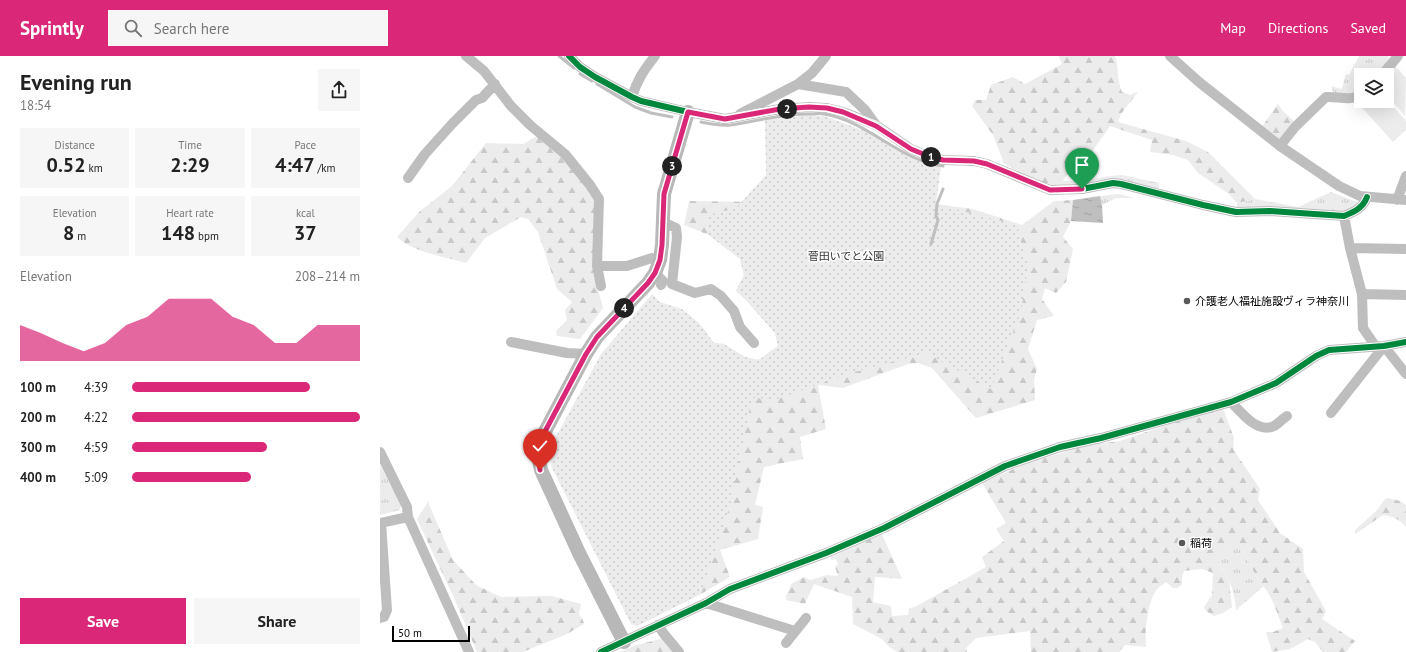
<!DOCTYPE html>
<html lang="en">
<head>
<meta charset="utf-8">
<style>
  :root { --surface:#fff; --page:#f6f6f6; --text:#222; --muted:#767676; --accent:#db2777 }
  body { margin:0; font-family:"PT Sans","Noto Sans JP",sans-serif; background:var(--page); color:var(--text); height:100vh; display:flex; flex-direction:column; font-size:15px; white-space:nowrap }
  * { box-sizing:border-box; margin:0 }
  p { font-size:13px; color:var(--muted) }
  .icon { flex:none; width:22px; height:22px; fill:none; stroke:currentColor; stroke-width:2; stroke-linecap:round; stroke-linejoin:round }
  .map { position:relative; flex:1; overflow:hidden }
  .side { display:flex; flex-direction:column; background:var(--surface); width:380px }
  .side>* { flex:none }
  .tools { position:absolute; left:974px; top:12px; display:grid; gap:8px }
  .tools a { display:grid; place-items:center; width:40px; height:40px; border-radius:0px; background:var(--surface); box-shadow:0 4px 16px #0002; font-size:20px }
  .scale { position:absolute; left:12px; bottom:10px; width:78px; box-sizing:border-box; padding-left:4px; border:2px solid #000; border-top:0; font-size:11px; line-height:14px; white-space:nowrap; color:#000; -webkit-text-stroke:3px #fff; paint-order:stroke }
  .pin { position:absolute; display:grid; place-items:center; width:34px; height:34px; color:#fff; margin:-41px -17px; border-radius:50% 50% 50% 0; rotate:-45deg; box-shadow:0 0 4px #0007 }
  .pin .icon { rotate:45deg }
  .km { position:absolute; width:20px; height:20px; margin:-10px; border-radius:50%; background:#222; color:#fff; font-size:11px; line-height:20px; text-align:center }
  .round { display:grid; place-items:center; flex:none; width:42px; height:42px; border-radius:0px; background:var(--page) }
  .head { display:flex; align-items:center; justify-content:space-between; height:68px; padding:0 20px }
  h1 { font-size:22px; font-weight:600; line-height:30px }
  .figures { display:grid; grid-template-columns:repeat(3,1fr); gap:6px; height:68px; padding:4px 20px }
  .figures div { display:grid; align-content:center; border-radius:0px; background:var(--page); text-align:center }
  .figures b { font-size:20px; font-weight:600 }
  .figures small { font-size:11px; font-weight:400 }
  .figures p { font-size:11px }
  .chart { height:112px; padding:8px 20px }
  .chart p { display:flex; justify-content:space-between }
  .chart svg { width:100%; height:72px; margin-top:4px; fill:var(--accent); opacity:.7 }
  .button { display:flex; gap:8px; margin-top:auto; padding:8px 20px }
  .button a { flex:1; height:46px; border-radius:0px; background:var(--accent); color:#fff; font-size:16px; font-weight:600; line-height:46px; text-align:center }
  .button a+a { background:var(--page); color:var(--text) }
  ul { padding:0 20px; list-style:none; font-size:13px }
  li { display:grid; grid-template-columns:64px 48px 1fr; align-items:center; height:30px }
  li i { height:10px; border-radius:5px; background:var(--accent) }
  header { display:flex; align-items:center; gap:24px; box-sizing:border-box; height:56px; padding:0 20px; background:var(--accent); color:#fff }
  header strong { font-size:19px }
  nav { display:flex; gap:22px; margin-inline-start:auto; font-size:14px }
  .search { width:280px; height:36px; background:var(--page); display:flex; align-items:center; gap:10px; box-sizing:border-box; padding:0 14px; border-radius:0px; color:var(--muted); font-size:15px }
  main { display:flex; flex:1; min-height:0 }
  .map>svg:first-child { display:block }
</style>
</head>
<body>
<header>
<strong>Sprintly</strong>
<div class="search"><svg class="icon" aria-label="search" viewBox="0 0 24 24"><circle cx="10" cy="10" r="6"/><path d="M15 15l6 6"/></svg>Search here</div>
<nav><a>Map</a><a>Directions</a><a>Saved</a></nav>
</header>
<main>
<section class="side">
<div class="head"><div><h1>Evening run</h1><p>18:54</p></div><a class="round"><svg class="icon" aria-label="share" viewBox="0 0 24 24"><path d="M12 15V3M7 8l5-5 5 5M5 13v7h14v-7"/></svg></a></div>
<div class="figures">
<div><p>Distance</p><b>0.52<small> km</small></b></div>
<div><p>Time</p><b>2:29</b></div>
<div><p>Pace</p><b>4:47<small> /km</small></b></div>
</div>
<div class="figures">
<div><p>Elevation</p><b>8<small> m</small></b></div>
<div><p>Heart rate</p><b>148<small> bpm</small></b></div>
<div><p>kcal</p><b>37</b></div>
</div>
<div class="chart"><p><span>Elevation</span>208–214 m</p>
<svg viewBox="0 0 160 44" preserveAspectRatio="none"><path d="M0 44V22L10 27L20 33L30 38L40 33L50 22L60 17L70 6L80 6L90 6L100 17L110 22L120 33L130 33L140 22L150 22L160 22V44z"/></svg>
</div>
<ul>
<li><b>100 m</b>4:39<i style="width:78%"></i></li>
<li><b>200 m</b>4:22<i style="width:100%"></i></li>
<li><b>300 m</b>4:59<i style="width:59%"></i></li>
<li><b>400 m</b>5:09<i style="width:52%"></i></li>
</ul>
<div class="button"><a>Save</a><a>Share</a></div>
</section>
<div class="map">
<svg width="1026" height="596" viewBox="0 0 1026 596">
  <defs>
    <pattern id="grass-tufts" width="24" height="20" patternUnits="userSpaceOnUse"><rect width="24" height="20" fill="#ececec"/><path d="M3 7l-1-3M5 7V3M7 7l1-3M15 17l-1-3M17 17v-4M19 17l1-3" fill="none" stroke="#c9c9c9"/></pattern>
    <pattern id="forest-firs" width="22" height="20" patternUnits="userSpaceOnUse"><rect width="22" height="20" fill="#ececec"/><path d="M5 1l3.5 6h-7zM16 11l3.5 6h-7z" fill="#c9c9c9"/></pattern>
    <pattern id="park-dots" width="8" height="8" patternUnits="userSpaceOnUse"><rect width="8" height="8" fill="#ececec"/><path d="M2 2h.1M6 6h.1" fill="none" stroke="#c9c9c9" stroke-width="1.8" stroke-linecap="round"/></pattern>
    <pattern id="water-ripples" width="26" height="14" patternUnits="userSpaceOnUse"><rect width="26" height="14" fill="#bfbfbf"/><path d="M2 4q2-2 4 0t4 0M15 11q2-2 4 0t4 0" fill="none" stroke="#a2a2a2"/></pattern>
  </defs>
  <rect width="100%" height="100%" fill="#fff"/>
  <!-- grass -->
  <path fill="url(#grass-tufts)" d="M979,0h29l1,4 -11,15h-17v17l-23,3 -5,-3 -2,-6 11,3 4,-15 3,1z
    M742,119l37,8v6l-38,-9 -64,9 6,-8c20,1 39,-5 59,-6z
    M951,136l31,12 -16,10 -109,-5v-6l18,-4 43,8z
    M739,138l15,4h-18l-14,7 -2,-9z
    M0,409l21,39 -1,6 -20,5z
    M851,488h8l21,39 4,3 -28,24c-2,-22 -6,-30 -18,-47l5,-12z"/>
  <!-- forest -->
  <path fill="url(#forest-firs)" d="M679,0h56c4,12 2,24 7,36l8,3 8,-3 -17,22 -3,8 68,19 22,11 47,47 -18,4 -8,-9 -31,-21 -10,-13 -15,-5 -23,-3 2,-12 -42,-14 -21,30 -7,-2 -25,35 -29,-11 -24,-15 -11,-28 -21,-29 3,-6h11l5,-15 22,-8 12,7 37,-20z
    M898,48l5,7 12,11 -17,23 -19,-14z
    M157,80l27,20 33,47 -5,64 11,41 -23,31 -23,-3 -1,-5 11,-11 -2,-10 7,-8 -15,-13 -19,-57 -10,-13 -7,-2 -36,21 -19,25c-20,-6 -54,-11 -69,-26l22,-25 33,-26 34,-43 37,1z
    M693,144l-2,21 -8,16 10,12 -7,33 -10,11 -11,-5 -3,11 12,17 -17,4 -9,29 9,20 -3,11 1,20 -59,18 -44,-50 -14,-5 -10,1 -65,24 -25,-3 8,44 -26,8 3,22 -39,8 -9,38 8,2 -5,32 -38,11 10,27 -29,17 -64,32 61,-304 16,21 10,1 21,13 14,3 19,-14 -3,-13 -29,-33 -10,-9 8,-16 -4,-16 -31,-24 -25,-10 5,-24 247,3 37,5 49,16 32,-24z
    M842,350l12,32 -1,11 27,40 -2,11 22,33 23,16 1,23 22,39 -4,8 33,22 -9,11h-23l-8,-10 -7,-3 -18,10 -18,3 -6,-20h7l10,-4c-6,-14 -11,-35 -23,-45l-21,-39c-14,1 -16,7 -21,19l11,17 3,27 -9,6 -9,3 -8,-5 -2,-4 8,-12 1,-22 -11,-4 -18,2 -2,6v7l-4,4h-5l-7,-6c-2,2 -6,4 -8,6 -11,12 -13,43 -12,59l-21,-2 -6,7h-88l-1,-21 -54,7 -10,10 1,4h-70l-9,-6 -6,-7 -29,-15 -1,-27 -38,-13 -9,20 -19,-4v-5l3,-5 2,-6 13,-7 6,3 17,-5 11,1 -3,-9 3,-3 -2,-5 -4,1 -3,-5 52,-23 21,47 -27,-2 -2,25 18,4 1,10 16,-1 1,-7 6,-1 71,-40 -4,-10 22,-16 -8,-12 10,-6 -24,-40 45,-20 61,-18 32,-4z
    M1008,442l12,3 6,4v22c-7,-8 -12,-10 -23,-12l-28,19v-4l22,-20 8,-11z
    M48,446l25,58 23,25 25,12 51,-1 29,8 -2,10 4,6 1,4 -17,10 -44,18h-46l-23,-54 -37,-79z
    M284,582l13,14h-57l13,-6z"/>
  <!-- park -->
  <path fill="url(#park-dots)" d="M429,59l15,1 41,15 52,29 24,7 -5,37 81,21 11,41 -7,46 -30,77 -65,-36 -75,20 -74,26 -25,-1 -22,107 -29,89 -64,32 -6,-2 -80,-158v-20l50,-92 51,-60 8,8 22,7 16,13 16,21 10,1 21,13 14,3 19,-14 -3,-13 -29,-33 -10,-9 8,-16 -4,-16 -31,-24 -1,-20 28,-7 30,-33 -1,-55z"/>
  <!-- pitch -->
  <path fill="#ececec" d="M1015,10l11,12 -1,38 -18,-21v-20z
    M1007,43l19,22v9l-13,12 -35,-39 3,-2h26z"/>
  <!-- water -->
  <path fill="url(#water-ripples)" d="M720,140l2,9 1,18 -32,-2 2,-21z"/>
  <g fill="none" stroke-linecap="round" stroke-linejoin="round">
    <!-- stream -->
    <path stroke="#bfbfbf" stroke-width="3" d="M179,0l15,12
      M200,18l12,7
      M217,28l38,23 16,6 21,4
      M321,66c10,2 20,4 30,3 27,-4 53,-12 81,-11 4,0 8,-1 12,0 44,7 76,47 119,52
      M551,188l7,-24 -2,-4 1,-12 6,-15"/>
    <!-- street -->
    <path stroke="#bebebe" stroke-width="10" d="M86,0l18,15 27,35 19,19 35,29 25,31 9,14 -2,67h30l25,-8 8,2
      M189,0l11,11 15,10 37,20 9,4 47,11 37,7 55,-10 29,-2 18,1 16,4 33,13 35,24 17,7 15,4 31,1 13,3 63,26 32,-1 31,-6 8,1 82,21 33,7 34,-1 74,5c10,-4 19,-8 23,-19
      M790,0l29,26 81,64 59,40 21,10 46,4
      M1002,19l16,-19
      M418,28l48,8 19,18 11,15
      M252,41c5,-17 12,-27 23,-41
      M360,58l58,-30 14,-11 14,-17
      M900,90l15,-19 31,-30c11,-1 26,5 35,-3
      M28,122l17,-24 27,-30 24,-24 6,-2 13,-14
      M1017,144l9,-24
      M964,160l6,32 12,46 1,34 13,19
      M283,166l13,6 1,9 -5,47 23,9 16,-4 10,7 13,15 6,16 14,16
      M970,192l56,1
      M217,210l4,20
      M275,217l8,8 -2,4
      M982,238l44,1
      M131,286l56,11 19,1
      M851,346c10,10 26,32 43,24 4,-2 8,-7 13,-10
      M951,357l53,-67 22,28
      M0,396l27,55 1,10 61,135
      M0,467l28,-6
      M326,547l89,28
      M0,562l4,-1 3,-7 -6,-87
      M278,569l6,9 15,18
      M406,587l20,-25
      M221,596l105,-49 24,-14 96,-36 58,-25 121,-62 55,-19 41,-9 130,-36 45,-19 40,-27 13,-6 55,-4 22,-4"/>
    <!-- secondary -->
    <path stroke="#b8b8b8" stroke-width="14" d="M244,586l-45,-89 -38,-83 -3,-14 3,-17 45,-85 11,-17 51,-54 7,-10 5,-13 2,-15 2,-51 24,-82"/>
    <defs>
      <path id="cycleway" d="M189,0l11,11 15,10 37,20 9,4 47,11 37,7 55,-10 29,-2 18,1 16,4 33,13 35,24 17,7 15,4 31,1 13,3 63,26 32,-1 31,-6 8,1 82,21 33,7 34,-1 74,5c10,-4 19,-8 23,-19
        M221,596l105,-49 24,-14 96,-36 58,-25 121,-62 55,-19 41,-9 130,-36 45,-19 40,-27 13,-6 55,-4 22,-4"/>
    </defs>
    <!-- cycleway casing -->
    <use href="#cycleway" stroke="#fff" stroke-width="8"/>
    <!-- cycleway -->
    <use href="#cycleway" stroke="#00873e" stroke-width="6"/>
  </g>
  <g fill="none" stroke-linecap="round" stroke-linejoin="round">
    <defs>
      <path id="route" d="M160,414l-2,-14 3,-17 45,-85 11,-17 51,-54 7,-10 5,-13 2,-15 2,-51 24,-82 37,7 55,-10 29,-2 18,1 16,4 33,14 35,23 17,7 15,4 31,1 13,3 63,26 32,-1"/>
    </defs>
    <!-- route casing -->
    <use href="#route" stroke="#fff" stroke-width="8"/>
    <!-- route -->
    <use href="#route" stroke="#db2777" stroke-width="5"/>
  </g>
  <!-- markers -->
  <g fill="#595959" stroke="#fff" stroke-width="1.5">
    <circle cx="807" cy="245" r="4"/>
    <circle cx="802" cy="487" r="4"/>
  </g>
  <g text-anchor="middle" stroke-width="3" stroke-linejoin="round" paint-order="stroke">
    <!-- park labels -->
    <g font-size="11" fill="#333" stroke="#fff">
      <text x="466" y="204">菅田いでと公園</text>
    </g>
    <!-- poi labels -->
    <g font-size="11" fill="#000" stroke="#fff" text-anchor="start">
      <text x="815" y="249">介護老人福祉施設ヴィラ神奈川</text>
      <text x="810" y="491">稲荷</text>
    </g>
  </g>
</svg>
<div class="tools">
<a><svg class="icon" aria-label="layers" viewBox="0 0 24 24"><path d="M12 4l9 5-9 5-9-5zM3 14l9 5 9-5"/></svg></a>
</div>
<div class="scale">50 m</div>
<div class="pin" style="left:702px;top:133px;background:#1e9e55"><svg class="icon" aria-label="arrive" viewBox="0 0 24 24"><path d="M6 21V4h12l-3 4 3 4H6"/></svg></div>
<div class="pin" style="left:160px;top:414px;background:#d93025"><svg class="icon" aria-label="check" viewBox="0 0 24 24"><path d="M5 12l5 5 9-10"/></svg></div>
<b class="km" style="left:551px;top:101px">1</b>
<b class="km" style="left:407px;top:53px">2</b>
<b class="km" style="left:292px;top:110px">3</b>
<b class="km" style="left:244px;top:252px">4</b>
</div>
</main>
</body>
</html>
